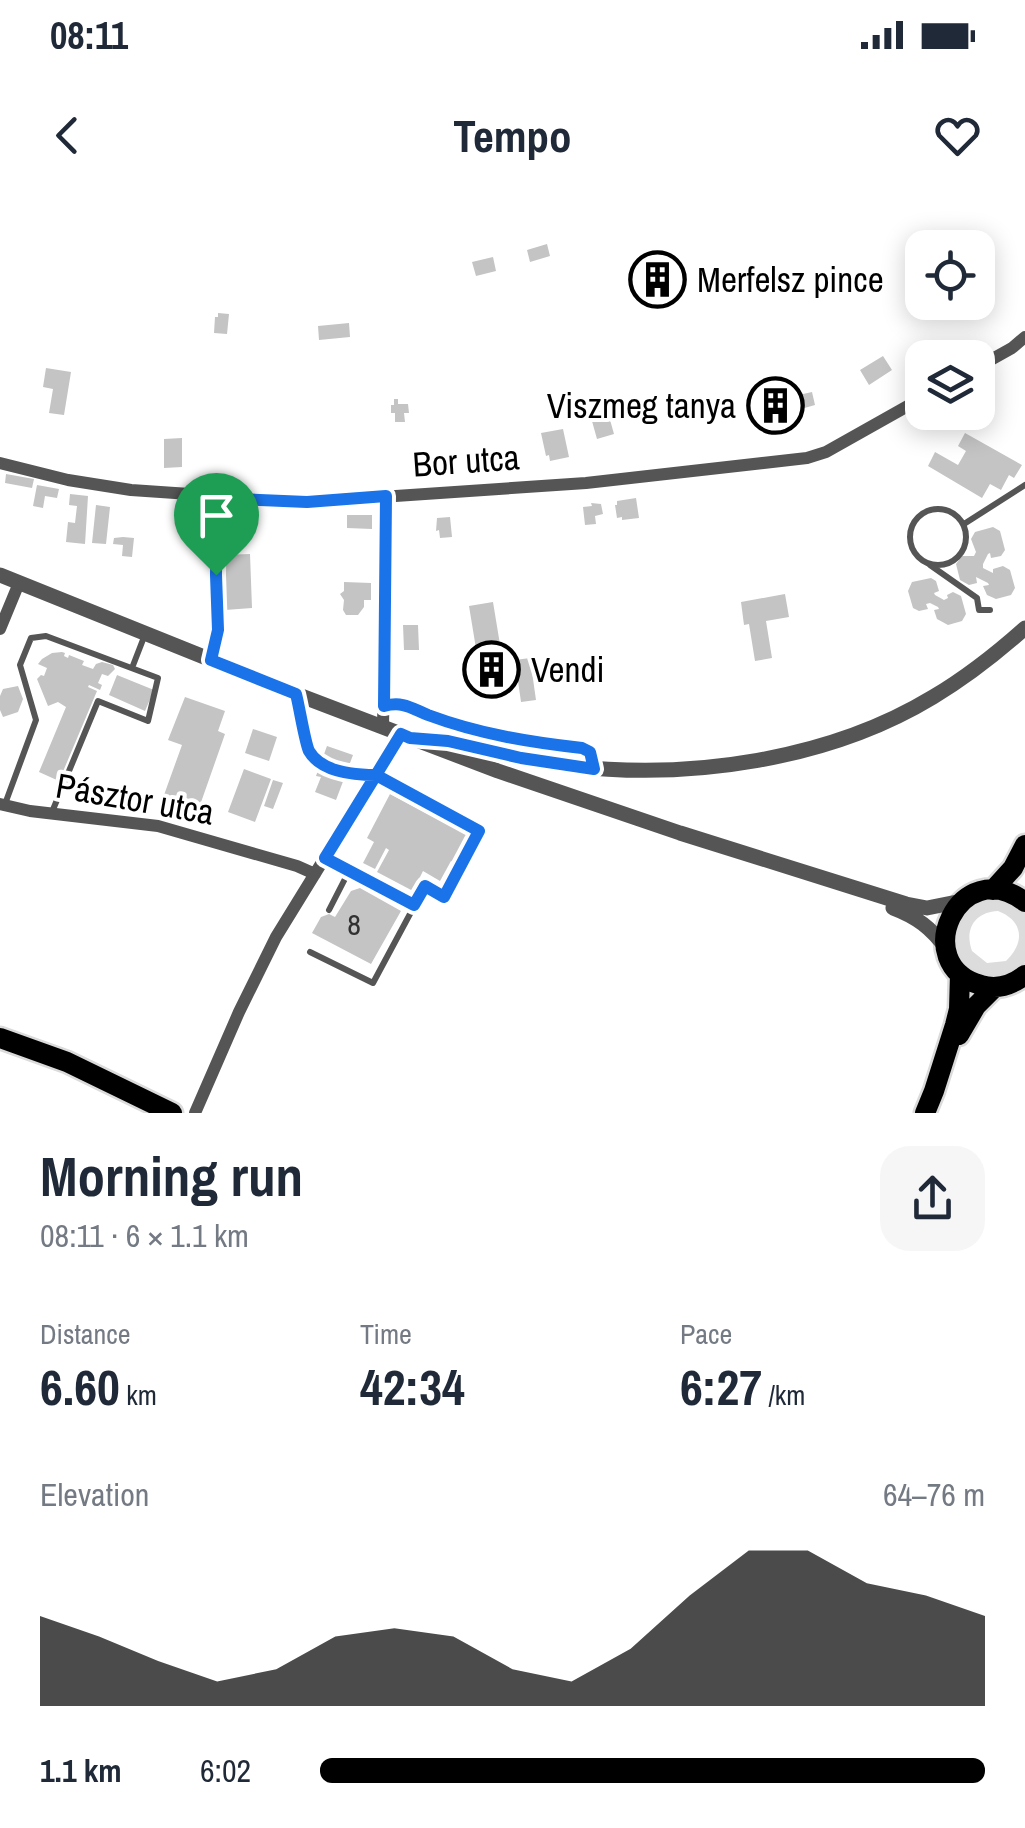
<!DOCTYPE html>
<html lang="en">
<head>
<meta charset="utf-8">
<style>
  :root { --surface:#fff; --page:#f6f6f7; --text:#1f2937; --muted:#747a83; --accent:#000 }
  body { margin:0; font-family:"Archivo Narrow",sans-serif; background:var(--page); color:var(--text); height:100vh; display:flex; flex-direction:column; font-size:38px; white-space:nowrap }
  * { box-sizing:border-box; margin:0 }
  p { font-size:32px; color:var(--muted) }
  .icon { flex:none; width:55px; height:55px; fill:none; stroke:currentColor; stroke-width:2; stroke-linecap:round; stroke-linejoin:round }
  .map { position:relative; height:913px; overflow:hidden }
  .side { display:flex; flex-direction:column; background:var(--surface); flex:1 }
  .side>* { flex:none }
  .controls { position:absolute; left:905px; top:30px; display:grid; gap:20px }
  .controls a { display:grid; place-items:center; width:90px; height:90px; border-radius:20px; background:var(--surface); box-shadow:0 5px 25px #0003; font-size:50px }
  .pin { position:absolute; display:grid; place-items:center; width:85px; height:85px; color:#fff; margin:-102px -42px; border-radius:50% 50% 50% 0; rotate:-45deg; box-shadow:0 0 10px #0007 }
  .pin .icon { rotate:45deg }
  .round { display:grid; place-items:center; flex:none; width:105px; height:105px; border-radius:30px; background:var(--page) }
  .headline { display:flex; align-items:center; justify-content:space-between; height:170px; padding:0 40px }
  h1 { font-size:55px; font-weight:700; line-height:75px }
  .stats { display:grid; grid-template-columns:repeat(3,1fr); gap:15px; height:170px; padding:10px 40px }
  .stats div { display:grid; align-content:center }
  .stats b { font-size:50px; font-weight:700 }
  .stats small { font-size:28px; font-weight:400 }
  .stats p { font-size:28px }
  .chart { height:280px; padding:20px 40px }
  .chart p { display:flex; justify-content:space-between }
  .chart svg { width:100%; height:180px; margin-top:10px; fill:var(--accent); opacity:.7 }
  ul { padding:0 40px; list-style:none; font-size:32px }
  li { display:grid; grid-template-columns:160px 120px 1fr; align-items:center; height:75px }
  li i { height:25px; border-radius:12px; background:var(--accent) }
  .status { display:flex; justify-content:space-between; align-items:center; height:70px; padding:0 50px; background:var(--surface); direction:ltr }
  .status svg { height:28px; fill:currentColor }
  header { display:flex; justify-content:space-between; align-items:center; height:130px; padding:0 40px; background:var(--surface); font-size:45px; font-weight:700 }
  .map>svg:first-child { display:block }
</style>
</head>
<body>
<div class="status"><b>08:11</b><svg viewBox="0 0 49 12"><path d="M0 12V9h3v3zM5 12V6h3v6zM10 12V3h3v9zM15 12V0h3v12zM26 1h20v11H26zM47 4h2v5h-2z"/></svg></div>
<header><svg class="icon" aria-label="back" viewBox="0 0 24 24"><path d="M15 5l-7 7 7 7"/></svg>Tempo<svg class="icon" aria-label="heart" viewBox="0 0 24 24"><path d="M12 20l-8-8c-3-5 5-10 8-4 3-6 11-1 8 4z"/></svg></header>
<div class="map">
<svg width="1025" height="913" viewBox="0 0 1025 913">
  <rect width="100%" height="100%" fill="#fff"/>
  <!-- green -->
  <path fill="#dcdcdc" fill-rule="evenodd" d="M998,697l27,15v50c-8,8 -16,14 -28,15 -24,2 -50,-23 -42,-48 2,-9 13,-19 18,-27zM998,711c26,10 27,32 8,50l-19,2 -15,-12c-8,-22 3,-39 26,-40z"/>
  <!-- building -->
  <path fill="#c4c4c4" d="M547,44l3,12 -20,6 -3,-12z
    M493,57l3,14 -20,5 -4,-14z
    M662,63l8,30 -17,4 -8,-29z
    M218,113l11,1 -2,20 -13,-1 1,-16h3z
    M349,123l1,14 -31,3 -1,-14z
    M883,156l9,14 -23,15 -9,-15z
    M46,168l25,4 -7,43 -15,-2 4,-24 -10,-2z
    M812,192l3,13 -21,6 -4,-14z
    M785,198l2,14 -22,2 -1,-14z
    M394,199h4v5h10l1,9h-5l1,9h-10v-9h-4v-8h3z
    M607,209l7,25 -17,5 -7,-25z
    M563,229l6,28 -19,4 -1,-6 -3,1 -5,-23z
    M965,233l57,32 -8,13 -5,-3 -8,15 -11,-6 -8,14 -54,-32 7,-14 23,13 8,-14 -8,-5z
    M182,238v29l-18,1v-29z
    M6,274l28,5 -2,9 -27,-5z
    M37,285l22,4 -2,9 -12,-2 -2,12 -10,-2z
    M70,294l18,2 -3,48 -19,-2 2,-20 7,1 2,-17 -8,-1z
    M636,298l3,20 -17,2v-3l-5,1 -2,-13h2v-4z
    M591,303l10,1 2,10 -8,2 1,8 -11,1 -2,-18 9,-1z
    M96,305l14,2 -4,37 -14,-1z
    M347,315h25v14l-25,-1z
    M450,317l2,20 -12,1 -1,-8 -3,1 1,-13z
    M993,327l7,4 5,19 -4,6 -10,2 -1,-5 -2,1 -5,10v4l10,5v-4l10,-3 7,4 5,18 -4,7 -15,4 -9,-4 -4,-9 6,-1 -1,-2 -12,-6 1,6 -8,2 -9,-5 -4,-16 6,-8h12l2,-4 -5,-13 4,-7z
    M123,337l11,1 -2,19 -10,-1 1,-11 -10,-1 1,-6z
    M250,354l2,54 -27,2 -2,-55z
    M931,378l5,3 3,10 -5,2 1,2 9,5 4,-2 -1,-3 6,-3 8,4 5,18 -4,7 -14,4 -11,-6 -3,-9 5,-1 -1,-2 -8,-4 -4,1 2,5 -9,2 -6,-3 -5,-17 4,-9z
    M344,382l27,1v17h-7v7l-6,8h-12l-3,-5 1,-10 -4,-6 4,-3z
    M785,394l4,23 -23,4 6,37 -17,3 -6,-37 -5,1 -3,-23z
    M493,402l14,85 -24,4 -14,-85z
    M403,425h15l1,25h-15z
    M62,452l3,1 -1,3 4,2 1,-3 15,6 -2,4 11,4 3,-5 6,-2 11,3 2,4 -7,7 -6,-2 -4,9 4,2 -2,5 -11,-5 -1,2 9,4 -38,90 -20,-9 27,-65 -8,-5 -10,4 -11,-27 4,-4 3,1 3,-8 -9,-4 4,-5 10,-6z
    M530,458l6,42 -15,2 -6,-42z
    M117,475l37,15 -9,21 -36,-16z
    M18,486l5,13 -5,13 -15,5 -3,-7v-14l3,-7z
    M185,497l40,14 -7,20 7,3 -26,74 -35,-13 18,-50 -14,-5z
    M253,529l24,8 -8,24 -24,-8z
    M327,546l26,9 -17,45 -21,-8 6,-15 -5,-1z
    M244,569l27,10 -16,43 -27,-10z
    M273,580l10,3 -10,26 -9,-3z
    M390,594l83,44 -15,27 -7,-4 -11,20 -17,-10 -10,20 -36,-19 12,-22 -3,-2 -11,21 -12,-6 11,-21 -7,-4z
    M360,688l41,23 -30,53 -59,-31 9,-16 8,-3 6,3 16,-26z"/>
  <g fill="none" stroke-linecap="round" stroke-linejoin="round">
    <defs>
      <path id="primary" d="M993,690l20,-22 12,-23
        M1025,702c-66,-50 -117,63 -44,83 16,5 31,0 44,-10
        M959,835l17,-29 19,-19
        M0,838l67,24 105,51
        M925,913l9,-22 21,-66 4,-16 1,-35"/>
    </defs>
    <!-- primary casing -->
    <use href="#primary" stroke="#dbdbdb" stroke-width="25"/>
    <!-- service -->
    <path stroke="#555" stroke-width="6" d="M910 337a28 28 0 1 1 56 0a28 28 0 1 1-56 0Z
      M964,324l61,-39
      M930,365l47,33 2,12h11
      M211,459l7,-29 -1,-133
      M132,468l12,-31
      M297,495l12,55 13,13 30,12h24l103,56 -35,66 -19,-11 -52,97 -63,-31
      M385,505l13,-3 55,22 45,12 31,6 53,5 8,5 4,14
      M5,604l31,-84 -16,-55 11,-27 15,-2 112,42 -10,43 -50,-20 -46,111
      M326,658l89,47
      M329,710l20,-39"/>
    <!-- minor -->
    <path stroke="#555" stroke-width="12" d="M978,167l34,-19 13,-11
      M0,263l68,17 63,10 176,12 279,-19 221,-25 19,-6 96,-54
      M0,429l19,-46
      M383,527l4,-230
      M0,604l30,7 128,15 139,40 18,8
      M195,913l44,-101 37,-75 125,-203"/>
    <!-- tertiary -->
    <path stroke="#555" stroke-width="15" d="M0,375l296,119 202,77 182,62 226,71 21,4 35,-7
      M428,539c48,4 94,22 143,27 119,14 258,-6 362,-69 32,-19 64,-44 92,-69
      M893,708c24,9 38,20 53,40"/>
    <!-- primary -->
    <use href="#primary" stroke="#000" stroke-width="20"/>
  </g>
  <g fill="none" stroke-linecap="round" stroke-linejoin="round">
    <defs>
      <path id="route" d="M216,375l2,55 -7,30 85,34c3,11 9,49 13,57 12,21 46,24 67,24l-51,83 89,47 11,-19 19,11 35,-66 -103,-56 25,-41 9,4 38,3 73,17 73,11 -4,-17 -8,-4c-53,-6 -103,-14 -154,-33 -17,-7 -25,-14 -44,-9l2,-210 -79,6 -90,-4 -1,77"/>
    </defs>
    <!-- route casing -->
    <use href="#route" stroke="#fff" stroke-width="20"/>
    <!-- route -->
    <use href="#route" stroke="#1a73e8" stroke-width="12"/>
  </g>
  <!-- icons -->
  <defs>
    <symbol id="building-ring" viewBox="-11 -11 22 22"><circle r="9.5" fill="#fff" stroke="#000" stroke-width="1.5"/><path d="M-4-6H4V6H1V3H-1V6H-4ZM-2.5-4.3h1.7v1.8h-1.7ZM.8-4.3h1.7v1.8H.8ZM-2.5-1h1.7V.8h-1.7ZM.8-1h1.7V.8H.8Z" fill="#000"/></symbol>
  </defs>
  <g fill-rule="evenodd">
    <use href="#building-ring" x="626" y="48" width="63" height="63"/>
    <use href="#building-ring" x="744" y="174" width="63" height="63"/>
    <use href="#building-ring" x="460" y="438" width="63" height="63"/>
  </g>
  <g text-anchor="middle" stroke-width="8" stroke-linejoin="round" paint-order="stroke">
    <!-- number labels -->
    <g font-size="30" fill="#313131">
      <text x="354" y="735">8</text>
    </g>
    <!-- poi labels -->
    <g font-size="35" fill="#000" stroke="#fff" text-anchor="start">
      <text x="697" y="92">Merfelsz pince</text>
      <text x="736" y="218" text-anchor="end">Viszmeg tanya</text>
      <text x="531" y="482">Vendi</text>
    </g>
    <!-- street labels -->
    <g font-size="35" fill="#000" stroke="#fff">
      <text transform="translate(466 261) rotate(-4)" y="12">Bor utca</text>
      <text transform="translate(135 599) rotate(10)" y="12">Pásztor utca</text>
    </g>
  </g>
</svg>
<div class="controls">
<a><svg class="icon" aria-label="locate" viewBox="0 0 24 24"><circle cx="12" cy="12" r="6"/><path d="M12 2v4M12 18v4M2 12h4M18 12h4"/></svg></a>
<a><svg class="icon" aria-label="layers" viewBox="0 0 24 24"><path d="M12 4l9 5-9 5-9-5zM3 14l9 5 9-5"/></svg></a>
</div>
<div class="pin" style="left:216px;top:375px;background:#1e9e55"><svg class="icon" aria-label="arrive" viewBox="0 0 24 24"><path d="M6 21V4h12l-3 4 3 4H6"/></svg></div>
</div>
<section class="side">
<div class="headline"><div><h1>Morning run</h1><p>08:11 · 6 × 1.1 km</p></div><a class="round"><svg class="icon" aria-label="share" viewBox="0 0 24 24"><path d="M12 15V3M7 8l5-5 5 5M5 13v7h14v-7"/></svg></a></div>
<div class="stats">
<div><p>Distance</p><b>6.60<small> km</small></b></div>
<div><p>Time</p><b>42:34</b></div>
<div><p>Pace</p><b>6:27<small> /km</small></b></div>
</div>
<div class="chart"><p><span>Elevation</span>64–76 m</p>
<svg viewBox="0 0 160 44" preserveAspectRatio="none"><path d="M0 44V22L10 27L20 33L30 38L40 35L50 27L60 25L70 27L80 35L90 38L100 30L110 17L120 6L130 6L140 14L150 17L160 22V44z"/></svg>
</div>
<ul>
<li><b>1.1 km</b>6:02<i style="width:100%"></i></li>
</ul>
</section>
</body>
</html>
